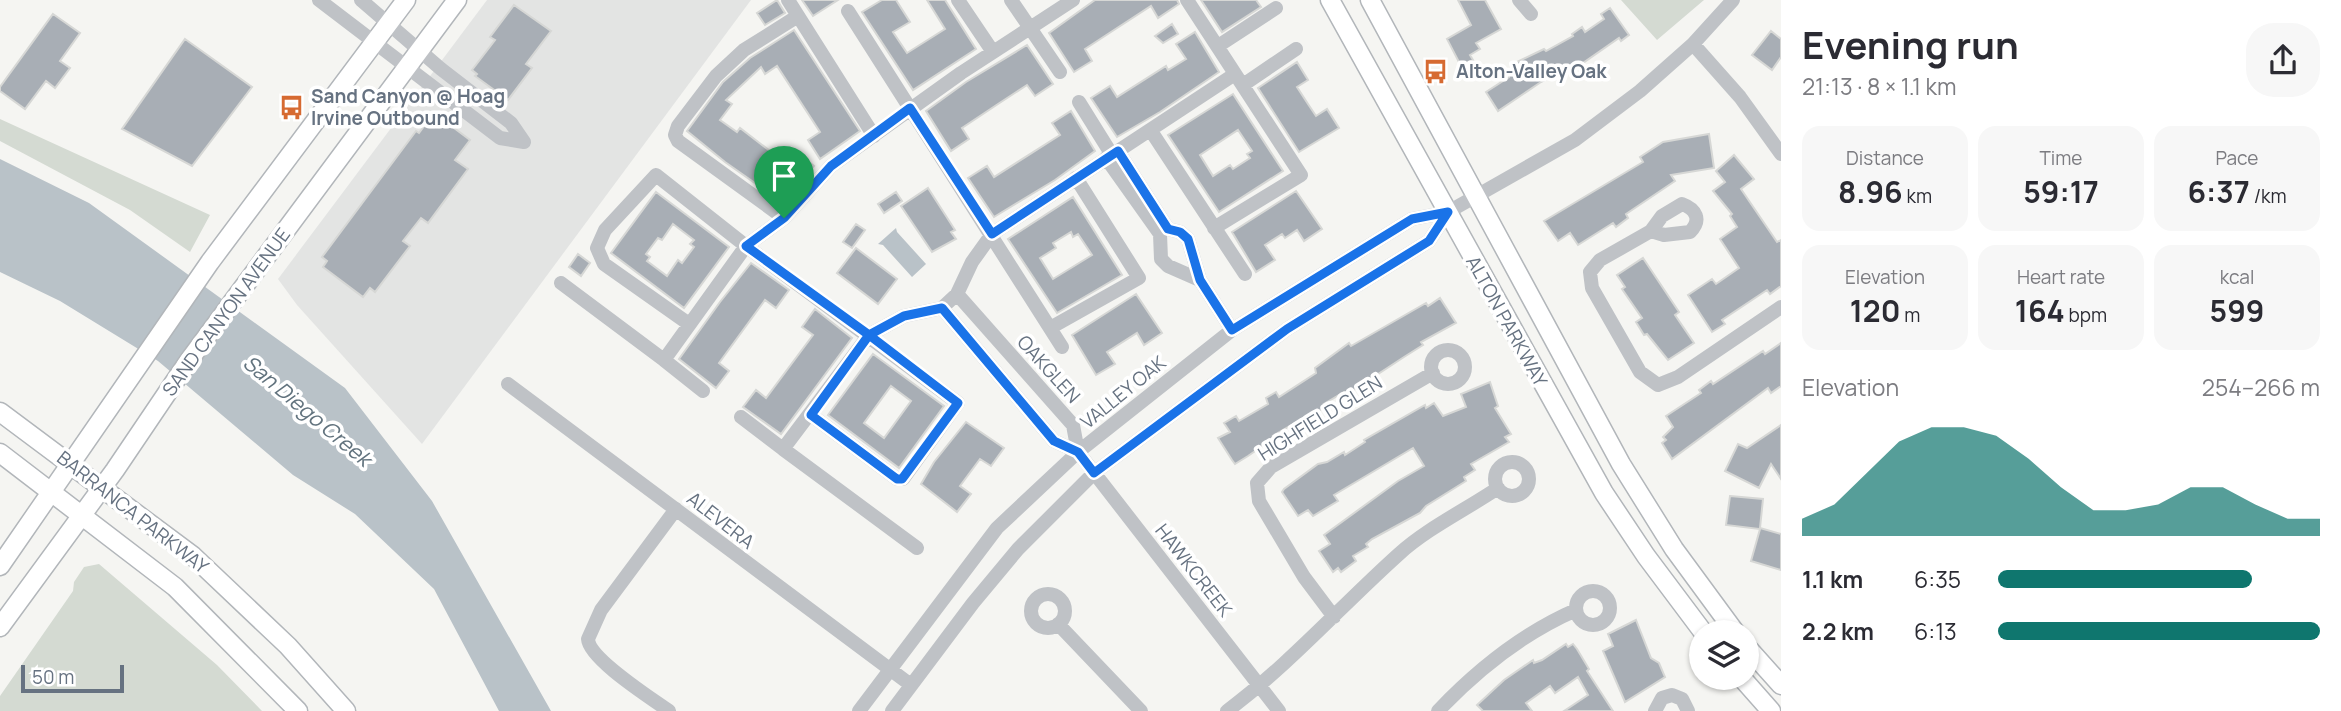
<!DOCTYPE html>
<html lang="en">
<head>
<meta charset="utf-8">
<style>
  :root { --surface:#fff; --page:#f7f7f7; --text:#2b2b33; --muted:#7c7c81; --accent:#0f766e }
  body { margin:0; font-family:Manrope,sans-serif; background:var(--page); color:var(--text); height:100vh; display:flex; flex-direction:column; font-size:26px; white-space:nowrap }
  * { box-sizing:border-box; margin:0 }
  p { font-size:23px; color:var(--muted) }
  .icon { flex:none; width:38px; height:38px; fill:none; stroke:currentColor; stroke-width:2; stroke-linecap:round; stroke-linejoin:round }
  .map { position:relative; flex:1; overflow:hidden }
  .details { display:flex; flex-direction:column; background:var(--surface); width:560px }
  .details>* { flex:none }
  .tools { position:absolute; left:1689px; top:620px; display:grid; gap:14px }
  .tools a { display:grid; place-items:center; width:70px; height:70px; border-radius:50%; background:var(--surface); box-shadow:0 2px 5px #0004; font-size:35px }
  .scale { position:absolute; left:21px; bottom:18px; width:103px; box-sizing:border-box; padding-left:7px; border:4px solid #667281; border-top:0; font-size:19px; line-height:24px; white-space:nowrap; color:#667281; -webkit-text-stroke:5px #fff; paint-order:stroke }
  .pin { position:absolute; display:grid; place-items:center; width:60px; height:60px; color:#fff; margin:-72px -30px; border-radius:50% 50% 50% 0; rotate:-45deg; box-shadow:0 0 7px #0007 }
  .pin .icon { rotate:45deg }
  .round { display:grid; place-items:center; flex:none; width:74px; height:74px; border-radius:28px; background:var(--page) }
  .headline { display:flex; align-items:center; justify-content:space-between; height:119px; padding:0 21px }
  h1 { font-size:38px; font-weight:700; line-height:52px }
  .figures { display:grid; grid-template-columns:repeat(3,1fr); gap:10px; height:119px; padding:7px 21px }
  .figures div { display:grid; align-content:center; border-radius:18px; background:var(--page); text-align:center }
  .figures b { font-size:30px; font-weight:700 }
  .figures small { font-size:19px; font-weight:400 }
  .figures p { font-size:19px }
  .chart { height:196px; padding:14px 21px }
  .chart p { display:flex; justify-content:space-between }
  .chart svg { width:100%; height:126px; margin-top:7px; fill:var(--accent); opacity:.7 }
  ul { padding:0 21px; list-style:none; font-size:23px }
  li { display:grid; grid-template-columns:112px 84px 1fr; align-items:center; height:52px }
  li i { height:18px; border-radius:9px; background:var(--accent) }
  main { display:flex; flex:1; min-height:0 }
  .map>svg:first-child { display:block }
</style>
</head>
<body>
<main>
<div class="map">
<svg width="1781" height="711" viewBox="0 0 1781 711">
  <rect width="100%" height="100%" fill="#f5f5f2"/>
  <!-- built -->
  <path fill="#e3e4e3" d="M487,0h264l-329,444 -125,-139 -19,-26z"/>
  <!-- green -->
  <path fill="#d4dad2" d="M1621,0h83l-47,40z
    M0,119l210,96 -20,37 -60,-42 -130,-69z
    M99,564l118,101 45,46h-262v-15l73,-105 1,-9 10,-15z"/>
  <!-- water -->
  <path fill="#b9c2c8" d="M0,159l89,44 256,185 87,113 119,210h-52l-65,-122 -79,-75 -62,-39 -135,-114 -98,-60 -60,-29z
    M896,228l1,4 29,32 -14,13 -29,-32 -5,-1z"/>
  <!-- building -->
  <path fill="#a8aeb5" stroke="#d6d7d5" stroke-width="2" fill-rule="evenodd" d="M777,0l8,13 -20,12 -8,-12z
    M802,0h36l-25,16z
    M882,0h14l14,22 -17,10 14,21 38,-24 -18,-29h18l31,49 -63,41 -51,-78z
    M1095,0h82l2,4 -21,14 -7,-12 -37,24 -29,19 7,12 -18,11 -25,-39z
    M1201,0h55l5,7 -39,25z
    M1458,0h27l16,29 -25,14 4,6 -10,6 3,5 -12,6 -14,-27 24,-14z
    M514,5l37,26 -25,33 6,4 -24,32 -33,-24 2,-2 -5,-4 23,-30 -5,-3z
    M1610,8l19,27 -8,6 -2,-3 -39,27 -2,-3 -37,20 -43,29 -12,-19 23,-15 -1,-3 10,-6 -3,-5 29,-14 2,2 27,-15 -1,-2 10,-7 3,5 19,-13 -3,-5z
    M53,14l27,19 -20,28 10,7 -15,20 -9,-7 -21,28 -25,-18v-4z
    M1172,24l6,10 -15,9 -8,-7z
    M794,30l66,101 -40,28 -12,-19 12,-8 -43,-66 -12,8 -4,-7 -35,33 6,4 -12,16 17,12 3,-4 30,23 -3,4 17,12 11,-15 19,14 -31,37 -58,-41 -38,-31 36,-49 27,-24z
    M1771,31l10,8v18l-9,13 -20,-15z
    M1195,32l24,40 -59,40 -43,25 -26,-39 19,-12 7,11 49,-31 2,4 18,-11 -10,-15z
    M185,39l67,48 -60,79 -70,-37z
    M1027,45l26,39 -18,12 -8,-11 -29,19 -36,24 7,11 -18,12 -25,-40 40,-29z
    M1297,62l11,18 -11,7 11,17 8,12 11,-7 12,19 -40,24 -41,-64z
    M1233,94l50,77 -64,41 -51,-77zM1238,130l14,21 -5,3 3,4 -17,11 -3,-4 -17,11 -13,-21z
    M1071,111l24,40 -40,29 -61,37 -26,-39 19,-12 7,11 66,-42 -8,-12z
    M434,113l36,27 -15,20 13,9 -40,54 -7,-5 -18,23 7,5 -35,46 -5,-4 -7,9 -40,-30 4,-6 -5,-4 94,-126 3,2z
    M1709,134l5,34 -43,7 4,6 -49,33 2,4 -12,9 -3,-4 -35,22 -8,-12 -12,8 -14,-20 99,-59 -3,-5 23,-15z
    M1734,155l20,24 -13,10 36,53 4,-2v46l-11,8 -3,-4 -45,30 3,4 -13,8 -24,-37 24,-16 4,5 23,-16 -19,-29 17,-12 -7,-11 2,-2 -19,-23 12,-9 -9,-11z
    M928,188l27,42 -4,2 5,7 -24,13 -31,-46z
    M1296,191l26,38 -18,12 -7,-11 -12,8 -3,-4 -17,11 10,15 -19,12 -24,-40z
    M656,192l73,55 -45,61 -73,-55zM673,224l21,16 -4,4 4,3 -12,16 -4,-3 -11,16 -20,-15 3,-4 -4,-3 12,-16 4,2z
    M896,192l6,9 -18,12 -6,-9z
    M1073,197l49,78 -65,38 -49,-74zM1071,232l2,5 5,-3 14,21 -39,24 -13,-21 16,-10 -3,-5z
    M856,224l9,6 -13,18 -9,-6z
    M856,248l41,31 -19,25 -41,-31z
    M578,254l12,9 -9,13 -12,-9z
    M1643,258l36,54 -4,3 19,28 -26,17 -21,-26 -3,1 -8,-13 6,-4 -20,-29 3,-2 -8,-12z
    M751,263l38,27 -13,18 -11,-8 -46,63 10,8 -13,17 -37,-29 41,-57z
    M1136,294l26,39 -18,12 -7,-12 -30,19 8,12 -19,11 -24,-40z
    M1440,298l16,25 -35,19 2,3 -19,12 -58,38 -2,-3 -20,12 2,2 -30,20 -1,-3 -22,13 1,2 -26,18 -13,8 -3,-4 -14,-22 12,-6 -6,-9 12,-7 3,5 29,-17 -2,-6 10,-6 3,5 37,-24 -1,-5 34,-25 2,3 75,-43 2,3z
    M815,309l37,29 -71,96 -38,-27 13,-17 10,8 47,-63 -11,-8z
    M1781,343v43l-10,7 -3,-5 -96,71 -10,-16 4,-3 -3,-3 10,-10 -7,-11 35,-23 -2,-3 12,-9 2,3 50,-33 2,3z
    M873,354l71,52 -45,62 -71,-53zM891,386l20,15 -27,37 -20,-15z
    M1490,382l8,24 -3,2 16,26 -6,3 4,5 -38,22 4,6 -11,7 2,4 -40,25 -6,7 -48,26 -6,5 2,3 -15,9 3,5 -15,11 -3,-4 -5,4 -14,-21 11,-7 -6,-9 74,-54 26,-15 -11,-18 -79,47 4,6 -25,15 -5,-6 -10,6 -16,-24 2,-3 34,-25 9,-2 17,-10 1,3 20,-13 -1,-2 61,-35 1,3 8,-5 9,13 23,-9 -5,-13z
    M966,422l38,26 -13,18 -11,-7 -20,27 11,8 -14,18 -36,-28 13,-22z
    M1781,425v54l-10,-15 -12,24 -34,-17 13,-27 9,4z
    M1730,496l33,3 -3,29 21,6v36l-30,-9 9,-32 -34,-4z
    M1636,620l15,38 8,5 6,14 -40,25 -22,-51 10,-5 -5,-12z
    M1566,644l2,3 5,-3 4,5 12,20 -2,2 26,40h-49l24,-16 -10,-18 -23,16 -5,-7 -24,17 6,8h-49l-6,-6 27,-25 29,-20 1,3 8,-3z"/>
  <g fill="none" stroke-linecap="round" stroke-linejoin="round">
    <defs>
      <path id="major" d="M1330,0l274,493 42,63 57,76
        M1370,0l251,464 53,85 61,83
        M0,412l193,144 95,90 58,65
        M0,453l175,134 123,124
        M0,566l210,-304 196,-262
        M0,627l115,-157 75,-111 267,-359
        M1746,646l35,39
        M1741,677l30,34"/>
    </defs>
    <!-- major casing -->
    <use href="#major" stroke="#b2b6ba" stroke-width="21"/>
    <!-- minor -->
    <path stroke="#bfc2c6" stroke-width="14" d="M319,0l181,138 24,4
      M361,0l80,69 70,54 13,19
      M788,0l86,136
      M958,0l35,52
      M1011,0l49,72
      M1187,0l114,175 -87,53
      M1519,0l12,14
      M848,11l214,336
      M1693,44l47,53 41,57
      M1218,46l58,-38
      M1243,85l53,-36
      M1079,102l33,53
      M1151,131l94,143
      M1118,151l50,78 12,3 8,7 12,41 32,50
      M1106,158l54,76 1,25 7,7 32,14
      M1682,204c14,5 20,16 8,28l-26,3 -13,-4 11,-15z
      M784,218l-106,-77 -3,-6 3,-9 38,-50 28,-26 54,-34
      M1651,231l-51,29 -10,12 2,16 48,84 18,13 20,-8 103,-70
      M561,283l103,77 82,-114 38,-28 47,-52 130,-93 112,-73
      M957,294l116,131 5,27 201,259
      M942,308l112,133 24,11
      M689,324l-85,-60 -7,-16 8,-18 51,-55 90,71 212,157 -55,76h-6l-86,-64
      M1050,328l89,-50 -63,-100
      M1431 367a17 17 0 1 1 34 0a17 17 0 1 1-34 0Z
      M664,360l39,31
      M508,384l403,301
      M741,417l42,32
      M1495 479a17 17 0 1 1 34 0a17 17 0 1 1-34 0Z
      M917,548l-134,-99 86,-114 35,-19 38,-8 15,-14 15,-32 20,-28 243,-160
      M1576 608a17 17 0 1 1 34 0a17 17 0 1 1-34 0Z
      M1031 611a17 17 0 1 1 34 0a17 17 0 1 1-34 0Z
      M1334,617l-30,-40 -45,-76 -2,-18 14,-16 162,-94
      M1058,624l83,87
      M669,711c-18,-13 -80,-52 -81,-72l13,-29 75,-101
      M859,711l138,-183 81,-76 154,-122 180,-111 36,-7 127,-72 65,-49 53,-47 40,-44
      M892,711l81,-108 45,-54 76,-76 193,-144 142,-88 19,-29
      M1227,711c63,-47 114,-105 172,-157 27,-25 68,-45 99,-66
      M1438,711c40,-42 85,-78 138,-101
      M1655,711l7,-13 10,-3 10,4 6,12"/>
    <!-- major -->
    <use href="#major" stroke="#fff" stroke-width="18"/>
  </g>
  <g fill="none" stroke-linecap="round" stroke-linejoin="round">
    <defs>
      <path id="route" d="M784,218l-38,28 123,89 -58,80 86,64h5l56,-76 -89,-68 35,-19 38,-8 112,133 24,11 16,21 193,-144 142,-88 19,-29 -36,7 -180,111 -32,-50 -12,-41 -8,-7 -12,-3 -50,-78 -126,83 -82,-126 -79,58 -47,52"/>
    </defs>
    <!-- route casing -->
    <use href="#route" stroke="#fff" stroke-width="14"/>
    <!-- route -->
    <use href="#route" stroke="#1a73e8" stroke-width="9"/>
  </g>
  <!-- icons -->
  <defs>
    <symbol id="bus-bare" viewBox="-9 -9 18 18"><path d="M-5-6H5V4H4V6H2V4H-2V6H-4V4H-5ZM-3.5-4V0h7V-4ZM-3.5 1.2v1.5H-2V1.2ZM2 1.2v1.5H3.5V1.2Z" fill="#d66a31" stroke="#fff" stroke-width="2.5" paint-order="stroke"/></symbol>
  </defs>
  <g fill-rule="evenodd">
    <use href="#bus-bare" x="1418" y="54" width="35" height="35"/>
    <use href="#bus-bare" x="274" y="90" width="35" height="35"/>
  </g>
  <g text-anchor="middle" stroke-width="7" stroke-linejoin="round" paint-order="stroke">
    <!-- poi labels -->
    <g font-size="19" font-weight="bold" fill="#667281" stroke="#fff" text-anchor="start">
      <text x="1456" y="78">Alton-Valley Oak</text>
      <text x="311" y="103">Sand Canyon @ Hoag<tspan x="311" dy="22">Irvine Outbound</tspan></text>
    </g>
    <!-- street labels -->
    <g font-size="19" fill="#667281" stroke="#fff">
      <text transform="translate(226 312) rotate(-54)" y="7">SAND CANYON AVENUE</text>
      <text transform="translate(1507 321) rotate(61)" y="7">ALTON PARKWAY</text>
      <text transform="translate(1049 369) rotate(48)" y="7">OAKGLEN</text>
      <text transform="translate(1123 392) rotate(-39)" y="7">VALLEY OAK</text>
      <text transform="translate(1320 418) rotate(-32)" y="7">HIGHFIELD GLEN</text>
      <text transform="translate(133 512) rotate(38)" y="7">BARRANCA PARKWAY</text>
      <text transform="translate(721 520) rotate(38)" y="7">ALEVERA</text>
      <text transform="translate(1194 570) rotate(52)" y="7">HAWKCREEK</text>
    </g>
    <!-- water labels -->
    <g font-size="21" font-style="italic" fill="#62737e" stroke="#fff">
      <text transform="translate(307 411) rotate(40)" y="7">San Diego Creek</text>
    </g>
  </g>
</svg>
<div class="tools">
<a><svg class="icon" aria-label="layers" viewBox="0 0 24 24"><path d="M12 4l9 5-9 5-9-5zM3 14l9 5 9-5"/></svg></a>
</div>
<div class="scale">50 m</div>
<div class="pin" style="left:784px;top:218px;background:#1e9e55"><svg class="icon" aria-label="arrive" viewBox="0 0 24 24"><path d="M6 21V4h12l-3 4 3 4H6"/></svg></div>
</div>
<section class="details">
<div class="headline"><div><h1>Evening run</h1><p>21:13 · 8 × 1.1 km</p></div><a class="round"><svg class="icon" aria-label="share" viewBox="0 0 24 24"><path d="M12 15V3M7 8l5-5 5 5M5 13v7h14v-7"/></svg></a></div>
<div class="figures">
<div><p>Distance</p><b>8.96<small> km</small></b></div>
<div><p>Time</p><b>59:17</b></div>
<div><p>Pace</p><b>6:37<small> /km</small></b></div>
</div>
<div class="figures">
<div><p>Elevation</p><b>120<small> m</small></b></div>
<div><p>Heart rate</p><b>164<small> bpm</small></b></div>
<div><p>kcal</p><b>599</b></div>
</div>
<div class="chart"><p><span>Elevation</span>254–266 m</p>
<svg viewBox="0 0 160 44" preserveAspectRatio="none"><path d="M0 44V38L10 33L20 22L30 11L40 6L50 6L60 9L70 17L80 27L90 35L100 35L110 33L120 27L130 27L140 33L150 38L160 38V44z"/></svg>
</div>
<ul>
<li><b>1.1 km</b>6:35<i style="width:79%"></i></li>
<li><b>2.2 km</b>6:13<i style="width:100%"></i></li>
</ul>
</section>
</main>
</body>
</html>
